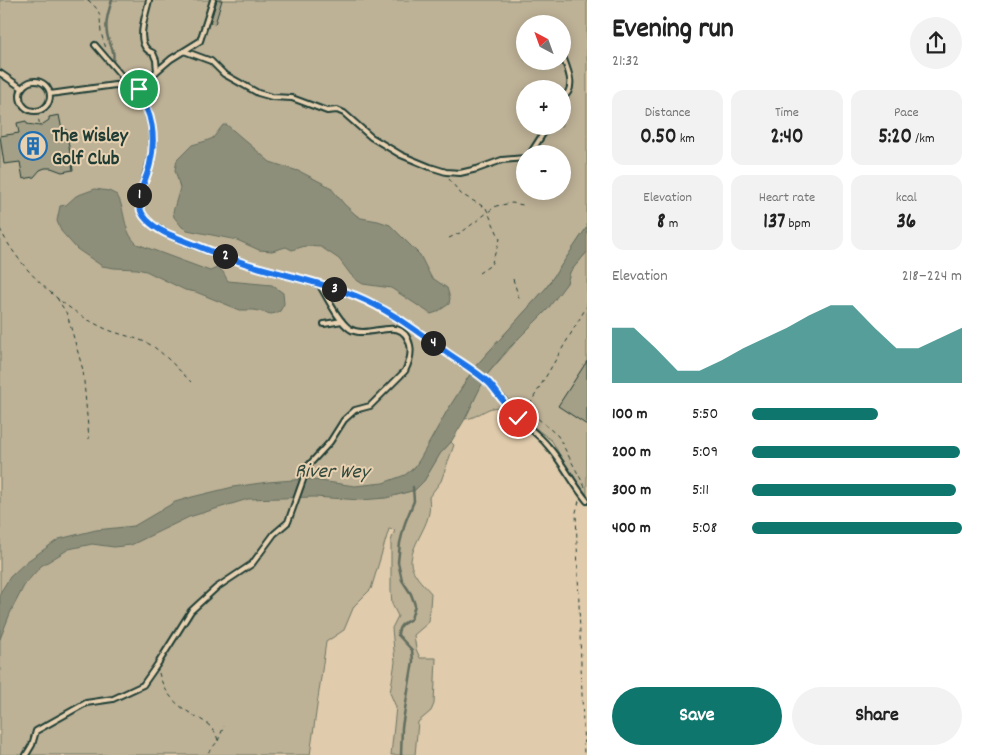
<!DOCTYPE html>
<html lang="en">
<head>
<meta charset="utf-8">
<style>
  :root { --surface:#fff; --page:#f2f2f2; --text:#222; --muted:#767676; --accent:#0f766e }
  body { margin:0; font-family:Dekko,sans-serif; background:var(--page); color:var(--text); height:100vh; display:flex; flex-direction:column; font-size:19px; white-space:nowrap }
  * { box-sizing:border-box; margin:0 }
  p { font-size:16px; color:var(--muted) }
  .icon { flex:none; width:28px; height:28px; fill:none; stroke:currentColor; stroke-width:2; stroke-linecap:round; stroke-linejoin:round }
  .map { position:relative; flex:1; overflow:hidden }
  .panel { display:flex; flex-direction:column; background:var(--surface); width:400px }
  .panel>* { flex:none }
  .needle { width:32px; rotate:319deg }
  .fabs { position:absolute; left:516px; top:15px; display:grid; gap:10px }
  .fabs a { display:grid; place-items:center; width:55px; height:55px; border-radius:50%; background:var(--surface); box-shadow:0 2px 12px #0003; font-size:25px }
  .pin { position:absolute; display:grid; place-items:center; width:42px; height:42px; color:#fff; margin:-21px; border:2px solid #fff; border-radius:50%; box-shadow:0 1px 5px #0007 }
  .km { position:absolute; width:25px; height:25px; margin:-12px; border-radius:50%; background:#222; color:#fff; font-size:14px; line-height:25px; text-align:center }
  .round { display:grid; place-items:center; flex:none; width:52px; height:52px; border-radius:26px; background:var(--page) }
  .overview { display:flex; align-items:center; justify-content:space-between; height:85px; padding:0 25px }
  h1 { font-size:28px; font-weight:700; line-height:38px }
  .metrics { display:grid; grid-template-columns:repeat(3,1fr); gap:8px; height:85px; padding:5px 25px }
  .metrics div { display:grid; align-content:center; border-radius:12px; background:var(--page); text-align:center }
  .metrics b { font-size:21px; font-weight:700 }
  .metrics small { font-size:14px; font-weight:400 }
  .metrics p { font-size:14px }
  .chart { height:140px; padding:10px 25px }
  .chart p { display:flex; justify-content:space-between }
  .chart svg { width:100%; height:90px; margin-top:5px; fill:var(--accent); opacity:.7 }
  .primary-button { display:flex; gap:10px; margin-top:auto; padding:10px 25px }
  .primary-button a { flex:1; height:58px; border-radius:30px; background:var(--accent); color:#fff; font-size:20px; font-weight:700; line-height:58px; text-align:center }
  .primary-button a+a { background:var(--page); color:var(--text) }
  ul { padding:0 25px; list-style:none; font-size:16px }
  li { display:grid; grid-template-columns:80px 60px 1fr; align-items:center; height:38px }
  li i { height:12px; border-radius:6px; background:var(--accent) }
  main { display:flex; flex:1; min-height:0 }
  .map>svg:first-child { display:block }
</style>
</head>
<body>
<main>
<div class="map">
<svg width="587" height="755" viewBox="0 0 587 755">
  <rect width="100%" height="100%" fill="#e0cbac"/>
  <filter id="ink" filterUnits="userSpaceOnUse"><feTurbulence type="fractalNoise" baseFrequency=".02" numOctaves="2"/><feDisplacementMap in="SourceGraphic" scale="10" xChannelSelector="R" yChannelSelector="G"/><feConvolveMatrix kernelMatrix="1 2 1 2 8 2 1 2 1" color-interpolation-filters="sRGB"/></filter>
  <g filter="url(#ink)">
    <!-- green -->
    <path fill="#bdb196" stroke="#6e7765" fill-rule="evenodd" d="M0,0h587v227l-41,61 -72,80 -27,43 -26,48 -7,9 -9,7 -9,20 19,-5 9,-9 16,-27 11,-12 3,3 -13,36 -12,16c1,7 1,15 -2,23 -4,13 -20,34 -15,48 4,10 12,17 19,25l-2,29 -15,13 2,14 4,9h16l-2,46 -3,7 -13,11 -3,33h-24l5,-48 -6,-14 5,-31 -3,-34 6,-12 -6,-12 -1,-13v-50l4,-11 -6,-1 -18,60 -17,17 -10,24 -18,12 -16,113h-310zM525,24h37v37h-37zM525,89h37v37h-37zM525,154h37v37h-37z
      M587,252v243l-22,-31 -13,-23 -39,-31 -4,2c-18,-13 -28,6 -44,7l20,-42 82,-94 3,-11z"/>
    <!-- water -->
    <path fill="#8e8f7a" stroke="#626e5e" d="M223,125h4l43,37 31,10 29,15 14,17 12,11 5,3 17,3 12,4 30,30 11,22 16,11 3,10 -1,6 -12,8 -6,2 -40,-26 -28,-4 -5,-3 -7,-6 -12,-16 -18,-12 -16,-1 -13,4 -6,-3 -14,4 -13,-1 -22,-10 -50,-10 -5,-3 -8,-10 -1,-5 7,-24 -5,-18 2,-10 15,-15 14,-4 7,-3z
      M95,189l14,2 8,4c9,15 5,36 20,49l73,27 7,-3c7,2 7,7 11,13l44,4 11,8 1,11 -4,7 -4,2 -5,1 -17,-4h-14l-44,-18 -11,-2 -39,-19 -9,-2 -23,-1 -12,-2 -25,-17 -16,-18 -4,-10 3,-15 6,-1 10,-9z
      M587,227v25l-17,20 -3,11 -20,27 -38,38 -24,29 -11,-9 72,-80z
      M471,373l12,9 -18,37 -14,23 -11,12 -16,27 -9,9 -29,8 -25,2 -47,-3 -66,2 -59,18 -58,28 -17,2 -22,-3 -23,5 -28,17 -16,18 -14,27 -11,28v-46l10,-16 16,-15 33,-23 37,-9 38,-4 41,-24 17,-5 41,-10 35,-5 38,-3 49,7 28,-3 22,-8 9,-7 6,-9 27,-48z"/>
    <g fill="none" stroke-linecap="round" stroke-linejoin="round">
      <!-- stream -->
      <path stroke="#626e5e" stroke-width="2.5" d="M112,0c-4,13 -8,25 -4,38 3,9 7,13 5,23
        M401,755l1,-28 11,-66 -1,-11 -14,-15c0,-10 6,-12 13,-16l4,-14 -4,-11 -9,-14 -4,-18 2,-19 5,-20 9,-22 -1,-14"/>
    </g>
    <!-- building -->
    <path fill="#a49f87" stroke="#1f3d34" d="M217,0h5l-7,24 -5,-1z
      M59,115l3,15 4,-1 7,41 -11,2 -11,-4h-6l-5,2 -6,7 -11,2 -3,-17 -16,2 -4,-28 19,-3 -2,-10 9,-2 1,3 13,2 9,-6v-3z
      M587,361v64l-29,-19z"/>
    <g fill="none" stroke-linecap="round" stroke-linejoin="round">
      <defs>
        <path id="lane" d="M95,45l49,57c6,15 10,31 8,48 -1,19 -20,47 -9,65 19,30 144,59 181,71 19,5 39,11 56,21 22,13 42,28 63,43 15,11 32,20 45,33 6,5 11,11 16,17 2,3 3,7 5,10 12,13 28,22 39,36 15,17 25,38 39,55
          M184,51l27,10 13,13 34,19 14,4 20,1 35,13 10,-1 7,3 27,24 30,18 29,12 16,5 14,1 17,-4 25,-9 23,-2
          M562,54c5,14 16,35 0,44
          M157,71l14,-12 29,-18 13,-41
          M0,73l22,15
          M20 96a15 15 0 1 1 30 0a15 15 0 1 1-30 0Z
          M50,94l65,-9 10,2 11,5 21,-21 -1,-11 -3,-7c-20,-7 -7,-38 -4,-53
          M530,154l18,-28
          M324,324l18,-3
          M26,755l6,-10 4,-14 50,-28 27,-4 30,-14 14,-20 34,-54 25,-23 36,-24 22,-30 14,-12 20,-56 22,-24 14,-22 11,-10 15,-4 35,-35c4,-8 7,-17 5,-26 -8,-33 -41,-4 -60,-16 -12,-8 -23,-32 -31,-45"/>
      </defs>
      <!-- lane casing -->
      <use href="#lane" stroke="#1f3d34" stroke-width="8"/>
      <!-- path -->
      <path stroke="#1f3d34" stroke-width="1" stroke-dasharray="4 4" stroke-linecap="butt" d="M88,0c15,13 11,14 13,32 1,5 3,11 5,16
        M37,112l3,14
        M449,179l12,15 25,14 14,31 -9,26 -12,8
        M0,229c20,41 64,81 106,100 14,6 30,8 43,15 12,6 33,29 42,38
        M449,238l13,-6 34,-26 16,-3 11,2
        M513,279l6,19
        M57,298l10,16 16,56 6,69
        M585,487l-27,-51 -31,-27 60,-103
        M579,501l-3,11 8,243
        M159,673c3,14 13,28 25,36 13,10 31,14 34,32l-12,14
        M218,741l6,-15"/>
      <!-- lane -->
      <use href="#lane" stroke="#e8d1b1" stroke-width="4"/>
    </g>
  </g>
  <g fill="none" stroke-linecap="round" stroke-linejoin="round" filter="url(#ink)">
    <defs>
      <path id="route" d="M139,89l-3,3c17,19 20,47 14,72 -4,19 -20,39 -3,56 12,12 28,17 43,23 19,8 38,15 57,21 36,11 74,18 109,32 32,13 59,34 87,54 15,11 32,20 46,33 10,11 18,25 29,35"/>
    </defs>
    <!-- route casing -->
    <use href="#route" stroke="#fff" stroke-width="10"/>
    <!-- route -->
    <use href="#route" stroke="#1a73e8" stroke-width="6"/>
  </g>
  <!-- icons -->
  <defs>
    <symbol id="building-ring" viewBox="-11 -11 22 22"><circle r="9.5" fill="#e8d1b1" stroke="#1f6fb2" stroke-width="1.5"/><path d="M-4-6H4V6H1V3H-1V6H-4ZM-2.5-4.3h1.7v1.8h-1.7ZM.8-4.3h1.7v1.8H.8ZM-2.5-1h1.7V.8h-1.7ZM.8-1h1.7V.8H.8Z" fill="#1f6fb2"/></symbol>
  </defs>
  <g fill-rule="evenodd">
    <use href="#building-ring" x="17" y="130" width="32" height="32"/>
  </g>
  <g text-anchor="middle" stroke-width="4" stroke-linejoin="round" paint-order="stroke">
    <!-- poi labels -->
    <g font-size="20" font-weight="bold" fill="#1f3d34" stroke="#e8d1b1" text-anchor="start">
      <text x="52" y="141">The Wisley<tspan x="52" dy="23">Golf Club</tspan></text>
    </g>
    <!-- water labels -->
    <g font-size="21" font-style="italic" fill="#30493e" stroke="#e8d1b1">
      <text transform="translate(332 470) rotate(1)" y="7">River Wey</text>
    </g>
  </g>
</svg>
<div class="fabs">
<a><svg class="needle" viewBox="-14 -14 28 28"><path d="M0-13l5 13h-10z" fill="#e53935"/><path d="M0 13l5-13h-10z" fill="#767676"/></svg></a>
<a>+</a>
<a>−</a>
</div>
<div class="pin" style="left:139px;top:89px;background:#1e9e55"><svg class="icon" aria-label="arrive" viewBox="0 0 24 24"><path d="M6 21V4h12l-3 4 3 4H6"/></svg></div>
<div class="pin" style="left:518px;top:418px;background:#d93025"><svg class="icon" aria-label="check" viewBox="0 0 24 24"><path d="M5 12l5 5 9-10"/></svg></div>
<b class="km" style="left:139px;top:195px">1</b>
<b class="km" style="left:225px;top:256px">2</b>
<b class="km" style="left:334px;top:289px">3</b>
<b class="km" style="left:433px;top:343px">4</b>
</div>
<section class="panel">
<div class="overview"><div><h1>Evening run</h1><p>21:32</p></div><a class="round"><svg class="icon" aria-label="share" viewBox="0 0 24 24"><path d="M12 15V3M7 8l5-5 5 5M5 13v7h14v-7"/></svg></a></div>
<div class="metrics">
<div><p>Distance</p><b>0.50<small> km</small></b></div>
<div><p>Time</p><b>2:40</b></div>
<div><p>Pace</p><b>5:20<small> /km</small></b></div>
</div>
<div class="metrics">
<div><p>Elevation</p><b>8<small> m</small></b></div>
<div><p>Heart rate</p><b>137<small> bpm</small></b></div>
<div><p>kcal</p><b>36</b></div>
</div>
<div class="chart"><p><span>Elevation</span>218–224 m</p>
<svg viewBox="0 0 160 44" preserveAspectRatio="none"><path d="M0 44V17L10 17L20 27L30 38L40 38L50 33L60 27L70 22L80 17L90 11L100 6L110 6L120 17L130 27L140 27L150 22L160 17V44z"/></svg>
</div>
<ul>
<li><b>100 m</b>5:50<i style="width:60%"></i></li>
<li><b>200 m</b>5:09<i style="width:99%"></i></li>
<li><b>300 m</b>5:11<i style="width:97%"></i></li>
<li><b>400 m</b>5:08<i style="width:100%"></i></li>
</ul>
<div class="primary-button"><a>Save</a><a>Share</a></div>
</section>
</main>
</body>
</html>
